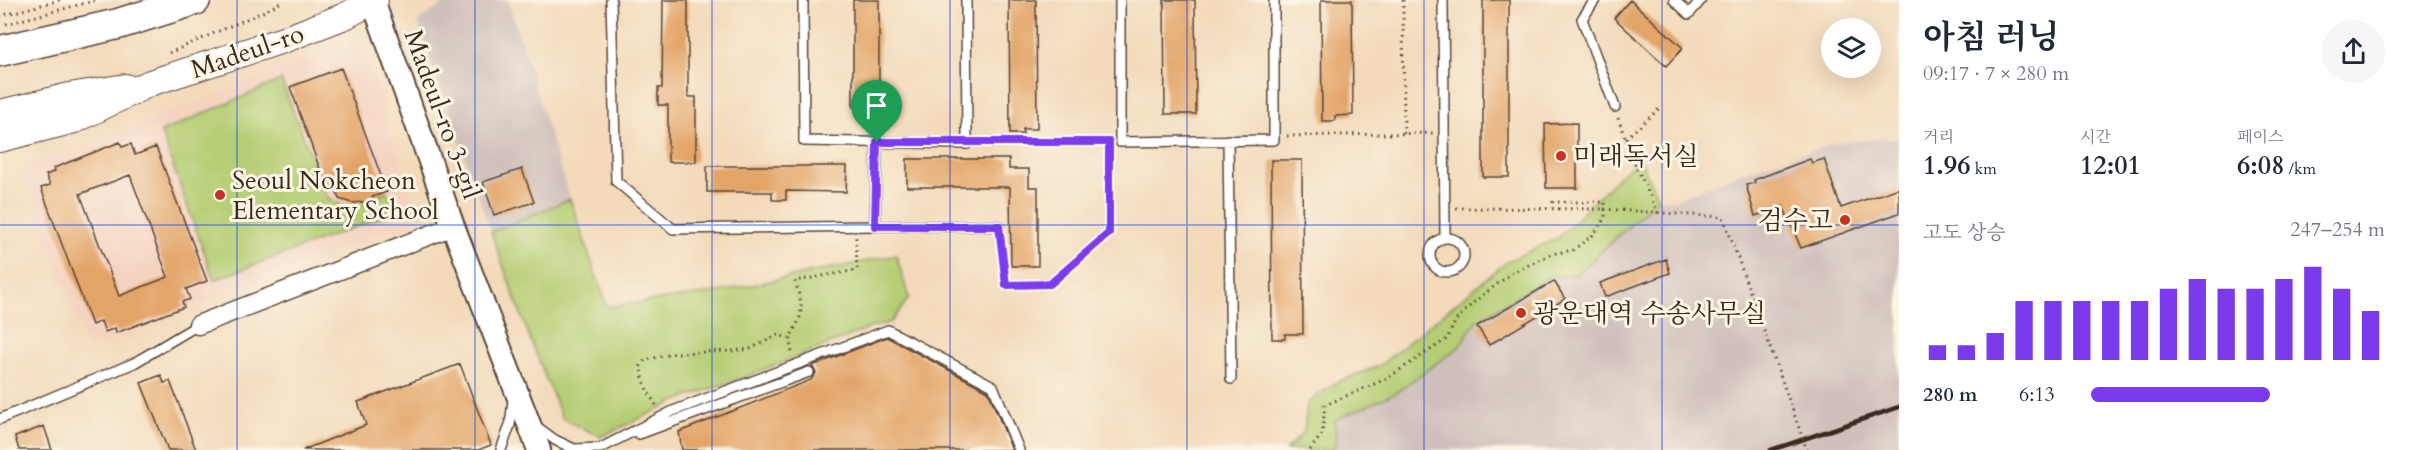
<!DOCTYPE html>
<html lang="ko">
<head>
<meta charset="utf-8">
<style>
  :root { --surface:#fff; --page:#f6f6f7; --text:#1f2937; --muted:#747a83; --accent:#7c3aed }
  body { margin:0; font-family:Cardo,"Noto Serif KR",serif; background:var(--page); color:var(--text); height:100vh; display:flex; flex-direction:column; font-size:22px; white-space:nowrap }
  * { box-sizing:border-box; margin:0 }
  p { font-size:20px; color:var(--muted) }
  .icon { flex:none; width:33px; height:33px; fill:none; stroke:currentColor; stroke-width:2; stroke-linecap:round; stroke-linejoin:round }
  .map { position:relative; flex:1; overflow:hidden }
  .side { display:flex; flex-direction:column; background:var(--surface); width:510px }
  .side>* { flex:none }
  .tools { position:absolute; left:1821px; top:18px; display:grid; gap:12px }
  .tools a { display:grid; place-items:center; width:60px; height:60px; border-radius:50%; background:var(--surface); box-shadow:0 6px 24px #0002; font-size:30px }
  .pin { position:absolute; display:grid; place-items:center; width:51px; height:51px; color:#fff; margin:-62px -26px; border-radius:50% 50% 50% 0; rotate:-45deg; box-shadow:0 0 6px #0007 }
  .pin .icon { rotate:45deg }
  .round { display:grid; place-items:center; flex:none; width:63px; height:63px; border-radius:32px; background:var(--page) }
  .head { display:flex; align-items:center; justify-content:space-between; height:102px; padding:0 24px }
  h1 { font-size:33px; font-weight:700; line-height:45px }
  .figures { display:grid; grid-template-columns:repeat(3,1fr); gap:9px; height:102px; padding:6px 24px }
  .figures div { display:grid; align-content:center }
  .figures b { font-size:26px; font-weight:700 }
  .figures small { font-size:16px; font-weight:400 }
  .figures p { font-size:16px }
  .chart { height:168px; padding:12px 24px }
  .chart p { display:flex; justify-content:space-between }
  .chart svg { width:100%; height:108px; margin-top:6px; stroke:var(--accent); stroke-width:6 }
  ul { padding:0 24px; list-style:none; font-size:20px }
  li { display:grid; grid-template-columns:96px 72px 1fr; align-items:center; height:45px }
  li i { height:15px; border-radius:8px; background:var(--accent) }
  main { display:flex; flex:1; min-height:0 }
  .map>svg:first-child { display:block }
</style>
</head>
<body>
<main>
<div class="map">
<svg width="1899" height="450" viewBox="0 0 1899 450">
  <rect width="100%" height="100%" fill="#fcf5e5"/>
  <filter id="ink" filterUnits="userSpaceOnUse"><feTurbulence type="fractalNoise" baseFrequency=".0167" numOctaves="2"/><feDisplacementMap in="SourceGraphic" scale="12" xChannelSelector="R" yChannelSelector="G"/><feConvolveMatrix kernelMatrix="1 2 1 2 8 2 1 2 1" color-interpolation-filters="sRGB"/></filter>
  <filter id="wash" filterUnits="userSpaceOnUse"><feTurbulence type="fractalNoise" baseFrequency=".008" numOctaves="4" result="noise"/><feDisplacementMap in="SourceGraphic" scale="24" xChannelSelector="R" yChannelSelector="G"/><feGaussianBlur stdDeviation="1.35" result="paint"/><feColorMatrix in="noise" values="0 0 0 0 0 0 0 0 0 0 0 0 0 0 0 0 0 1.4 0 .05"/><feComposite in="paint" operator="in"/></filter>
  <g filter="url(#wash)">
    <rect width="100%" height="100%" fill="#f3dabb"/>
    <!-- built -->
    <path fill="#f4d3c1" d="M360,40l59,179 -331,129 -68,-178z"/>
    <!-- industrial -->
    <path fill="#d0c0bc" d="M448,0h60l62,199 -79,33 -73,-210z
      M1884,138h15v312h-567l4,-5 -1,-25 60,-27 64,-46 16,-25 76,-46 25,-1 82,-76 17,1 67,-28 94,-29z"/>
    <!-- green -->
    <path fill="#b5ce74" stroke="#787c49" stroke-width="1.5" d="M281,80l46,117 24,14 36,-19 11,19 -184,69 -53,-148z
      M1641,161l17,38 -82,76 -25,1 -76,46 -16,25 -64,46 -60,27 1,25 -4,5h-46l18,-18 3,-29 30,-21 42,-16 129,-105 50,-23 66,-67z
      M570,199l37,108 111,-15 178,-37 13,43 -18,24 -19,5 -119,47 -75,26 -77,37c-13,-7 -27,-11 -39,-19l-32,-79 -39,-107z"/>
    <g id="blocks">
      <!-- building -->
      <path fill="#e3a467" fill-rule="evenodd" d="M663,0h25v97h8v65h-28v-57h-10v-17h4z
        M853,0h26v107h-26z
        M1009,0h27l1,129h-14v5h-13z
        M1164,0h31l1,114h-31z
        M1321,0h31l1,115 -18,1v5h-13z
        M1483,0h26v177h-26z
        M1630,0l53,48 -17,18 -52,-48z
        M341,68l46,124 -15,5 1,4 -21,2 -13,-4 -3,-11 -8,3 -38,-104z
        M1577,123v65h-31l-1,-64z
        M120,142l2,5 9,-3 4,11 21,-8 51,134 -21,8 4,10 -8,3 2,5 -68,26 -1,-5 -10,4 -4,-11 -9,4 -51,-137 9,-3 -4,-10 9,-4 -1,-3zM130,175l38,102 -49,19 -39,-102z
        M907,159h102v10h20v18h9v79h-27l-1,-79h-103z
        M1810,159l2,4 12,-4 17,49 58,-20v25l-98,35 -18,-42 -28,10 -9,-31 9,-2 -1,-3z
        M1271,160h31l1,174h-18v5h-13z
        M707,166h140l-1,26 -60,-1v9h-14v-8h-65z
        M522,169l12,33 -40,13 -11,-33z
        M1666,259l4,14 -65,24 -5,-14z
        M1554,281l11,18 -76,46 -12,-19z
        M887,337l101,54 24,59h-330l-3,-18 132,-52 5,-7 -4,-7z
        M460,364l31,81 -13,5h-175l63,-25 -8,-23z
        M161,375l3,8 6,-2 26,69h-28l-27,-67z
        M44,426l8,24h-33l-4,-13z"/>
    </g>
  </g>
  <g filter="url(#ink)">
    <use href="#blocks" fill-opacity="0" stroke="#574436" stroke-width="1.5"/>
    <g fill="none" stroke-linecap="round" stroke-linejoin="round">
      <defs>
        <path id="service" d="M611,0l5,181 57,48 202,-3 2,-83
          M803,0l1,141 163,3 -1,-144
          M1120,0v142l154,-2v-140
          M1443,0l2,237
          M1595,0l-13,19 33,88
          M1674,0l15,14 12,-14
          M1228,140l3,239
          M875,226h124
          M1430 255a17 17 0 1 1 34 0a17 17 0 1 1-34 0Z
          M0,419l134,-56 64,-38
          M536,426l19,14 19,9 27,-1 72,-37 215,-81 105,56 26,64
          M639,434l170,-62
          M501,450l9,-25 3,-24"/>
        <path id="minor" d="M198,325l255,-99"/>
        <path id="tertiary" d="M373,1l80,225 86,224"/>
        <path id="secondary" d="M0,113l69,-17 57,-9
          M0,139l75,-19 75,-37 133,-43 62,-24 30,-16"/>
        <path id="trunk" d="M0,51l118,-27 77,-24"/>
      </defs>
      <!-- service casing -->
      <use href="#service" stroke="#574436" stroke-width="12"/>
      <!-- minor casing -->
      <use href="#minor" stroke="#574436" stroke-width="21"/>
      <!-- tertiary casing -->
      <use href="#tertiary" stroke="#574436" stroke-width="26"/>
      <!-- secondary casing -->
      <use href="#secondary" stroke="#574436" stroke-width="28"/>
      <!-- trunk casing -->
      <use href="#trunk" stroke="#574436" stroke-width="33"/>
      <!-- path -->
      <path stroke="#574436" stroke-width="3" stroke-dasharray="1.5 4.5" stroke-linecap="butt" d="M1403,0l1,134
        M0,16l60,-16
        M6,24l91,-24
        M169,53l98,-43 16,-9
        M1618,118l13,37 27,58
        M1287,136l146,-3
        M1626,138l33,-29
        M981,144l128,-2
        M1456,208l148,1
        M1000,237l6,48 44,-2 59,-50v-85
        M792,352c-6,-21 8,-23 9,-42 1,-9 -4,-21 -6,-29l62,-11 -1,-33
        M656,405l-9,-15 -7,-23 5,-7 31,-7 56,-2 18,-2 28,-14 11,3
        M1310,450l12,-16 3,-29 61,-26 61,-40 9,-19 19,-19 37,-28 39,-19 22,-4 20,-15 12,-16v-17h-52v6"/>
      <!-- service -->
      <use href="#service" stroke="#fff" stroke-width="9"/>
      <!-- minor -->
      <use href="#minor" stroke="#fff" stroke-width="18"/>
      <!-- tertiary -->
      <use href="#tertiary" stroke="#fff" stroke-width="22"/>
      <!-- secondary -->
      <use href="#secondary" stroke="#fff" stroke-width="26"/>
      <!-- trunk -->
      <use href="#trunk" stroke="#fff" stroke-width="30"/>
      <!-- rail -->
      <path stroke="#3b2a1e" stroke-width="4.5" d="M1771,450l128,-43"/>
      <!-- path-bridge -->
      <path stroke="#574436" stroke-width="3" stroke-dasharray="1.5 4.5" stroke-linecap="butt" d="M1604,209l119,8 84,233"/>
    </g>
  </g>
  <g fill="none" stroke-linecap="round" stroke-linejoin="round" filter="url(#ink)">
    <defs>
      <path id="route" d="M877,142h232v91l-59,51 -44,1 -7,-59h-124z"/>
    </defs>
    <!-- route casing -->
    <use href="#route" stroke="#fff" stroke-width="12"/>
    <!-- route -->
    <use href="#route" stroke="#7c3aed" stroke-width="8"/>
  </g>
  <!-- grid -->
  <path fill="none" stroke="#1d4ed8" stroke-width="1.5" stroke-opacity="0.55" d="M237,0v450M475,0v450M712,0v450M950,0v450M1187,0v450M1424,0v450M1662,0v450M0,225h1899"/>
  <!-- markers -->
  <g fill="#c8321e" stroke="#fcf5e5" stroke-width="2">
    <circle cx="1561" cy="156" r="6"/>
    <circle cx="220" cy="195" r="6"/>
    <circle cx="1845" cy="220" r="6"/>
    <circle cx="1521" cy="313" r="6"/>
  </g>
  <g text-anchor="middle" stroke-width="6" stroke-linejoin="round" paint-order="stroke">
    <!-- street labels -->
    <g font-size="26" fill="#3b2a1e" stroke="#fcf5e5">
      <text transform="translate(247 51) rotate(-19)" y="9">Madeul-ro</text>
      <text transform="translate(443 114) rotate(70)" y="9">Madeul-ro 3-gil</text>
    </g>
    <!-- poi labels -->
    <g font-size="26" fill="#3b2a1e" stroke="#fcf5e5" text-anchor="start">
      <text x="1573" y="165">미래독서실</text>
      <text x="232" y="189">Seoul Nokcheon<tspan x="232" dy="30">Elementary School</tspan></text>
      <text x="1833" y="229" text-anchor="end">검수고</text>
      <text x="1533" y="322">광운대역 수송사무실</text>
    </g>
  </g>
</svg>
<div class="tools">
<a><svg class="icon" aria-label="layers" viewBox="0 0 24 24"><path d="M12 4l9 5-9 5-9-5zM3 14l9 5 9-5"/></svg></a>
</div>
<div class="pin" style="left:877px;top:142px;background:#1e9e55"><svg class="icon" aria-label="arrive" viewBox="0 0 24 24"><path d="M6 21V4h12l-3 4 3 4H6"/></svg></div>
</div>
<section class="side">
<div class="head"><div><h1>아침 러닝</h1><p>09:17 · 7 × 280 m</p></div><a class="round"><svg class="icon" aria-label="share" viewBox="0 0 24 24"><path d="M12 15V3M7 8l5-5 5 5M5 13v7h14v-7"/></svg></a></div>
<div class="figures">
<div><p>거리</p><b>1.96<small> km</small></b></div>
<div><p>시간</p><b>12:01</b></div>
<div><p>페이스</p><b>6:08<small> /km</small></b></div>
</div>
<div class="chart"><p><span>고도 상승</span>247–254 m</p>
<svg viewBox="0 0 160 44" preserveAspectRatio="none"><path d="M5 44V38M15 44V38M25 44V33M35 44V20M45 44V20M55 44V20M65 44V20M75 44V20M85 44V15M95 44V11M105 44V15M115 44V15M125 44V11M135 44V6M145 44V15M155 44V24"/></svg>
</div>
<ul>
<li><b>280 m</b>6:13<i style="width:61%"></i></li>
</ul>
</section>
</main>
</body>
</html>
